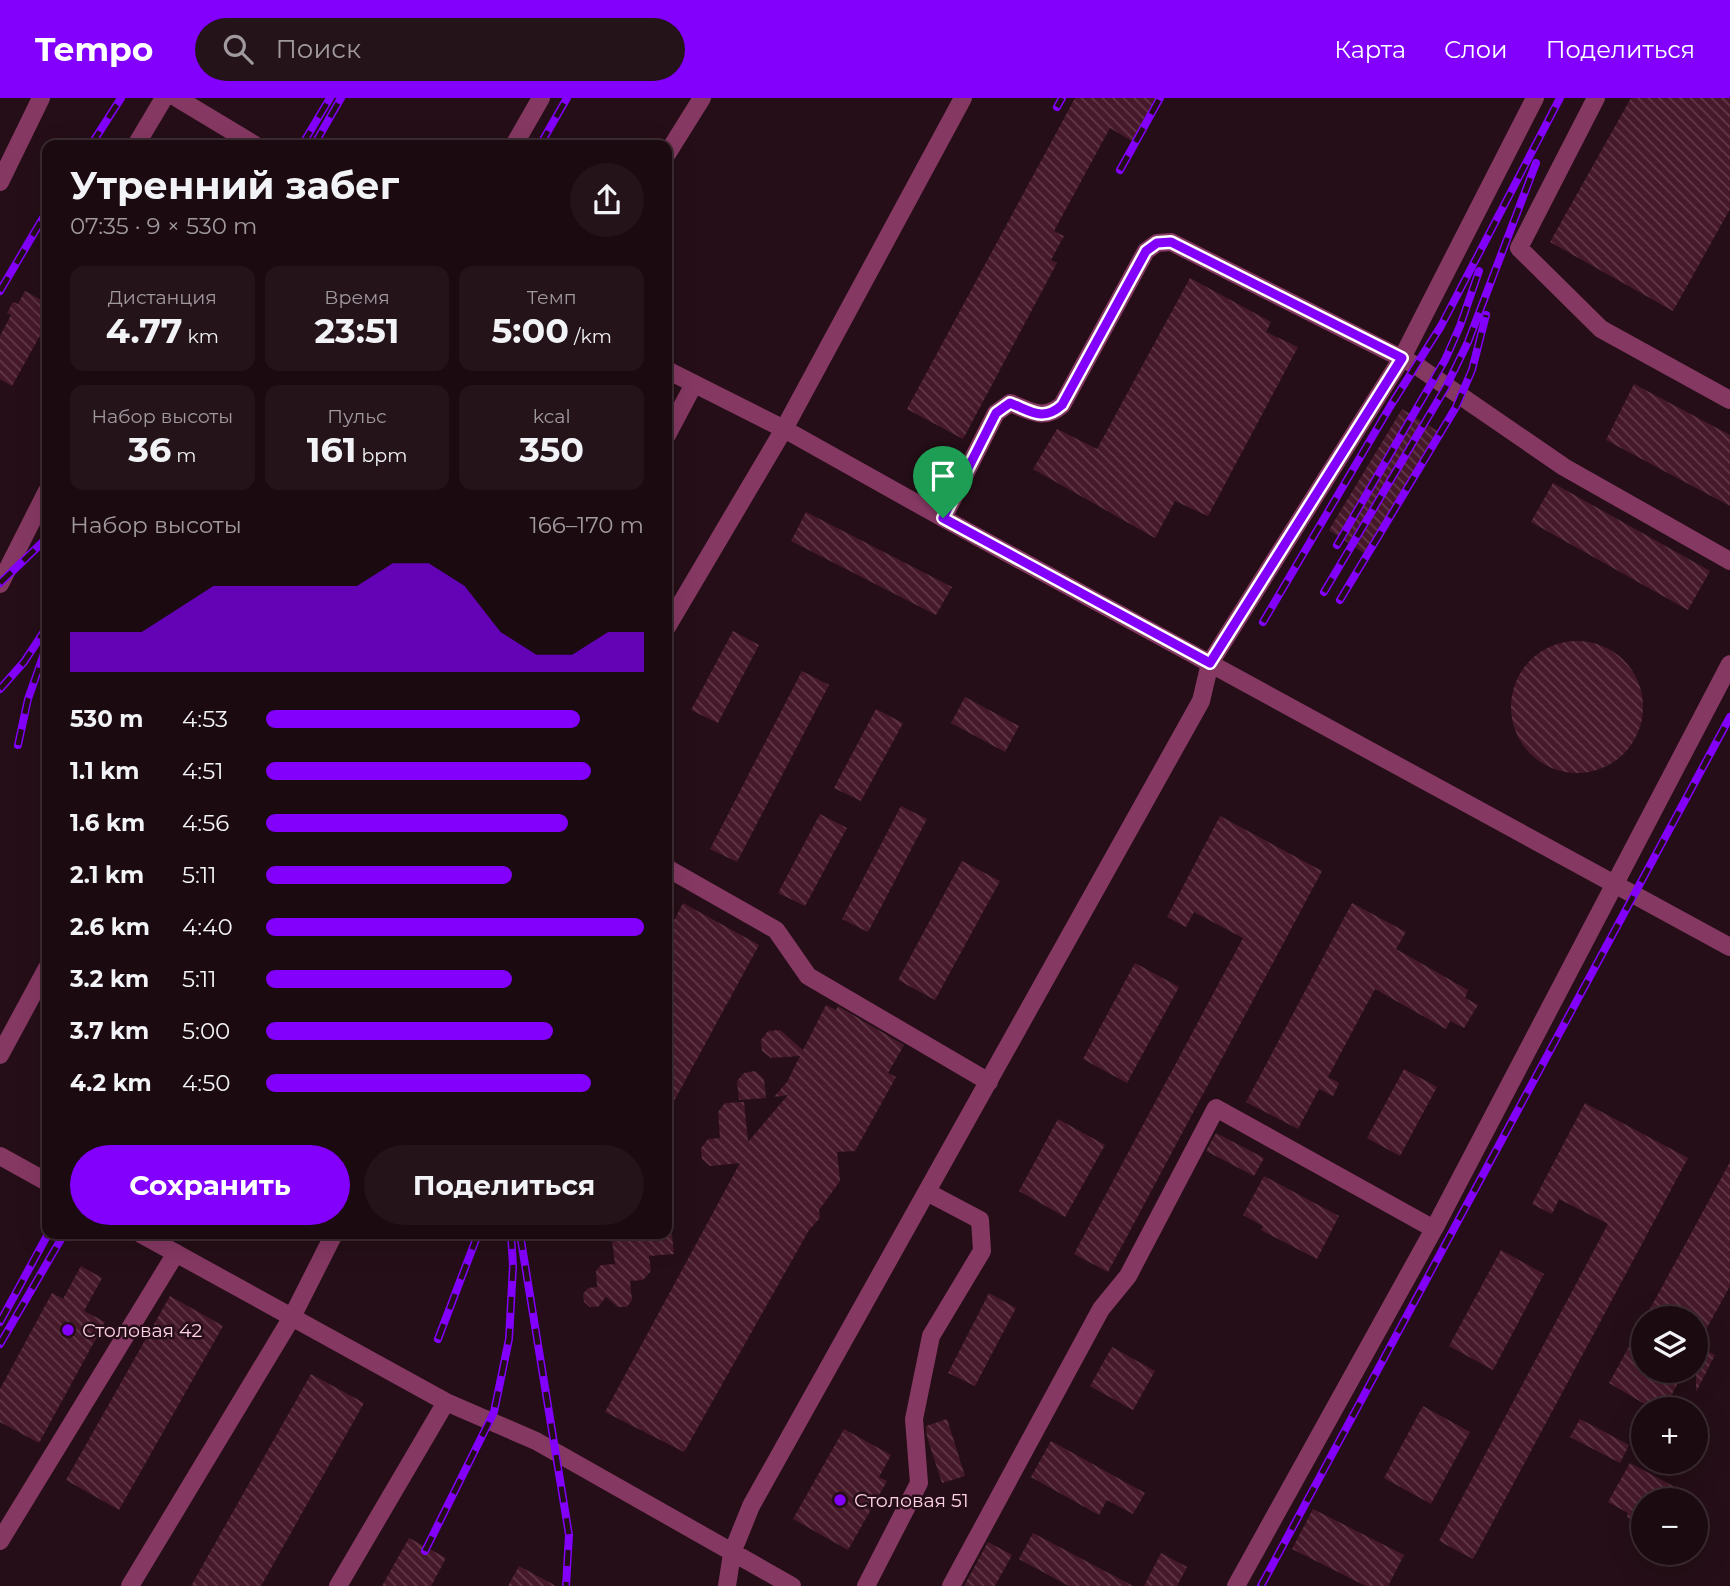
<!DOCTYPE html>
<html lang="ru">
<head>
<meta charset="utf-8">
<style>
  :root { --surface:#1c0a11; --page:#25131a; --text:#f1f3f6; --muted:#a09a9f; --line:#3a2b31; --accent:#8300fc }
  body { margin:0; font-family:Montserrat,sans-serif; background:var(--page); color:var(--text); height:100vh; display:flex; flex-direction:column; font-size:26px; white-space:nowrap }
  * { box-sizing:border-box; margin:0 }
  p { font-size:23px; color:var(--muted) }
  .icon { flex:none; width:38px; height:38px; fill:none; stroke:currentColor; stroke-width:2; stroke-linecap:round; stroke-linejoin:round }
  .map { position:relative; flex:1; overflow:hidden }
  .drawer { position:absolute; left:42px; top:42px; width:630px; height:1099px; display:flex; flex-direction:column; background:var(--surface); border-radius:14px; box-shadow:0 7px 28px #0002,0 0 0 2px var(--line) }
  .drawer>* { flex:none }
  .buttons { position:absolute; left:1631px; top:1208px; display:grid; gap:14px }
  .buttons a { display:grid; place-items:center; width:77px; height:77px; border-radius:50%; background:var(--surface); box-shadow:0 7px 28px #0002,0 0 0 2px var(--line); font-size:35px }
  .pin { position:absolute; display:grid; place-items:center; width:60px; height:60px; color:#fff; margin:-72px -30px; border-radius:50% 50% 50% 0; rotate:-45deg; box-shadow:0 0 7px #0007 }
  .pin .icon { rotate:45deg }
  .round { display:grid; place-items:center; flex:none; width:74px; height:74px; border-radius:37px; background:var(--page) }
  .summary { display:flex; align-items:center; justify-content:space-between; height:119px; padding:0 28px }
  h1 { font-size:38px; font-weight:700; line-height:52px }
  .metrics { display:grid; grid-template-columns:repeat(3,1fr); gap:10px; height:119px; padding:7px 28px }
  .metrics div { display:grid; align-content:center; border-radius:14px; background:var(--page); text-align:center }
  .metrics b { font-size:35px; font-weight:700 }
  .metrics small { font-size:19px; font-weight:400 }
  .metrics p { font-size:19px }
  .chart { height:196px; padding:14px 28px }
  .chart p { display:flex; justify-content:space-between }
  .chart svg { width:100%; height:126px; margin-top:7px; fill:var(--accent); opacity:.7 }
  .button { display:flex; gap:14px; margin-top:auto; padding:14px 28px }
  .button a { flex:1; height:80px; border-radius:42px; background:var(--accent); color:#fff; font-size:28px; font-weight:700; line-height:80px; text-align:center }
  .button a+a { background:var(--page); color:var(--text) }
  ul { padding:0 28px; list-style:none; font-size:23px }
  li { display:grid; grid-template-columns:112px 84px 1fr; align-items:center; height:52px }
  li i { height:18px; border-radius:9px; background:var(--accent) }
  header { display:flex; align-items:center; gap:42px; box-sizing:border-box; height:98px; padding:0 35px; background:var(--accent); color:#fff }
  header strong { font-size:33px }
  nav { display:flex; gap:38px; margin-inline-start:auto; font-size:24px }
  .search { width:490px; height:63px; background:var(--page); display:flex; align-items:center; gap:18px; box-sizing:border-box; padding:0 24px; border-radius:38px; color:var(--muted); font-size:26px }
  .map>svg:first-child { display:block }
</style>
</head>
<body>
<header>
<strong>Tempo</strong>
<div class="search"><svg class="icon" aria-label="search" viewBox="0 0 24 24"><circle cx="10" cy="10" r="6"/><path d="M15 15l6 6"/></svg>Поиск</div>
<nav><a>Карта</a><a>Слои</a><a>Поделиться</a></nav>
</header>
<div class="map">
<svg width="1730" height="1488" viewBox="0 0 1730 1488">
  <defs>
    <pattern id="building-back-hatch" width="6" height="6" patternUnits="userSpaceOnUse" patternTransform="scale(1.75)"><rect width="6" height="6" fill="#46192a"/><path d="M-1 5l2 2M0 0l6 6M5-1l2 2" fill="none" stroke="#623949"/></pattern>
  </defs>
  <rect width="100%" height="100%" fill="#250e17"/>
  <!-- building -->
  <path fill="url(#building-back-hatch)" d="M1075,0h81l-24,43 -22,-13 -56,103 10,5 -13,24 6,3 -94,176 -56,-30z
    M1631,0h99v111l-57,102 -123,-69z
    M1190,180l81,44 -5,10 32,15 -90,169 -33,-15 -20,37 -122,-69 24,-40 40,20z
    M25,193l22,12v20l-35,63 -12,-7v-43l11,-21 -4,-2 6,-11 5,2z
    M1634,286l96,51v71l-124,-66z
    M1402,311l40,25 -74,122 -39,-26z
    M1553,385l157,88 -22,39 -157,-88z
    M806,414l146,75 -16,28 -145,-74z
    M733,533l26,14 -41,78 -27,-13z
    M1511 609a66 66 0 1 1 132 0a66 66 0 1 1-132 0Z
    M802,573l27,14 -92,177 -27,-13z
    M965,599l54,29 -14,26 -54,-29z
    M876,611l27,14 -42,78 -27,-13z
    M901,708l26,13 -59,113 -26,-13z
    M820,716l27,14 -42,78 -27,-13z
    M1220,718l102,55 -214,401 -34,-18 169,-316 -49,-26 -8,15 -19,-10z
    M962,763l38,20 -65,119 -37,-20z
    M683,805l76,42 -92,169v-180z
    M1352,805l54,29 -10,17 72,41 -3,8 13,7 -14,23 -14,-7 -4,8 -71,-40 -47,88 11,6 -6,13 -14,-7 -21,40 -52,-27z
    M1135,865l44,24 -52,96 -44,-24z
    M826,907l10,5 2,-4 66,39 -16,28 8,4 -41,74 -18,1 3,29 -21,29 1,8 -11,12 -125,222 -79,-40 135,-249 -30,3 -8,-7 -1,-11 7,-9 12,-1 -2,-26 7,-9 19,-1 4,40 40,-47 -14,2 13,-15 13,-26 -29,2 -9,-7 -1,-11 7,-9 12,-1 23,20z
    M1404,971l33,18 -37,69 -33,-18z
    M755,973l9,8 2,19 -27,2 -2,-19 7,-8z
    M1585,1005l103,55 -215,401 -34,-18 169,-317 -49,-25 -7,15 -20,-10z
    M1058,1021l47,26 -40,72 -46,-26z
    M1216,1035l48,25 -10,18 -48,-25z
    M1730,1064v124l-33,60 18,9 -19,37v-74h-51z
    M1264,1078l75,40 -22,43 -56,-29 2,-4 -20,-11z
    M611,1136h61l2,20 -25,2 2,15 -8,9 -13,1 2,19 -5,7h-9l-12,-10 -8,10h-8l-6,-5 -1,-8 5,-6 9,-1 -1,-16 5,-6 14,-1z
    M1501,1152l43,24 -51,96 -44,-24z
    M81,1168l21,12 -18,33 21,11 -66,121 -39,-21v-33l52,-96 11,6z
    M989,1195l27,15 -41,78 -27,-13z
    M170,1198l53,30 -104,184 -53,-30z
    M1643,1223v49h42l-21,39h-11l-44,-26z
    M1112,1249l43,24 -22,39 -43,-24z
    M311,1276l53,29 -103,183h-70z
    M1423,1308l47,26 -39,72 -47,-26z
    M947,1321l18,57 -23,7 -15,-46 -1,-11z
    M1580,1321l49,26 -9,18 -50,-26z
    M844,1331l47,26 -12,22 8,4 -39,69 -55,-31z
    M1051,1343l94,52 -12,21 -26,-14 -8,15 -68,-38z
    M1630,1365l69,37h-56v25l-16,-8 1,-4 -20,-11z
    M1313,1411l91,46 -16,31h-22l-74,-37z
    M1033,1435l100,53h-64l-50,-27z
    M409,1440l37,20 -15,28h-49z
    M988,1444l24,13 -17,31h-31z
    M1161,1455l26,14 -10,19h-33z
    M519,1468l37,20h-48z"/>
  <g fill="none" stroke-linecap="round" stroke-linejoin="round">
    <!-- minor -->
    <path stroke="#853862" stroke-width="18" d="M177,0l78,47
      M1596,0l-77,150 82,81 129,71
      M136,47l28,-47
      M514,47l27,-47
      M667,56l35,-56
      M0,84l41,-84
      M667,272l117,59 159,89 787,429
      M667,337l27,-51
      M943,420l53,-105 14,-10c21,8 33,18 52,2l84,-154 11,-8 14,-1 246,124 147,101 166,94
      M0,486l47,-93
      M667,529l117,-198 179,-331
      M667,770l109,62 32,46 181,106
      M0,957l47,-87
      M0,1058l47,26
      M141,1136l305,168 90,39 256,145
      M0,1443l176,-288
      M130,1488l162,-269 42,-83
      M338,1488l108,-184
      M727,1488l5,-33 19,-47 450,-805 9,-38 192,-305 133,-260
      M866,1488l53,-103 -5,-64 17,-83 51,-85 -2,-31 -53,-28
      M951,1488l150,-277 27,-33 88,-168 218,121
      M1236,1488l198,-357 296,-565"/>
    <defs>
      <path id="rail" d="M1057,9l5,-9
        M91,47l30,-47
        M302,47l28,-47
        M314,47l27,-47
        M540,47l27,-47
        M1120,72l40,-72
        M0,193l47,-80
        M1337,447l108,-185 15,-34 19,-55
        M0,485l47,-45
        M1324,494l122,-205 22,-45 68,-179
        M1340,502l116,-193 16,-37 14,-55
        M1263,524l128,-217 50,-79 119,-228
        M0,591l24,-27 23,-35
        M18,647l10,-46 19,-54
        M520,1136l49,301 -3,51
        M0,1224l48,-88
        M438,1241l40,-105
        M0,1246l64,-110
        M425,1453l69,-139 15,-73 4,-73 -2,-32
        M1261,1488l469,-869"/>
    </defs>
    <!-- rail casing -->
    <use href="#rail" stroke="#8300fc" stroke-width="8"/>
    <!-- rail -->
    <use href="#rail" stroke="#250e17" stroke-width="5" stroke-dasharray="16" stroke-linecap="butt"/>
  </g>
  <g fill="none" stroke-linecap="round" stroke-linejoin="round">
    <defs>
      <path id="route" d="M1171,144l231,116 -192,305 -267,-145 53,-105 14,-10c21,8 33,19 52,2l84,-154 11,-8z"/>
    </defs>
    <!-- route casing -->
    <use href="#route" stroke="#fff" stroke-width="14"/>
    <!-- route -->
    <use href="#route" stroke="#8300fc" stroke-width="9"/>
  </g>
  <!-- markers -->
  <g fill="#8300fc" stroke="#250e17" stroke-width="2.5">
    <circle cx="68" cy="1232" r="7"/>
    <circle cx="840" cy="1402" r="7"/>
  </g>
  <g text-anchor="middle" stroke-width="5" stroke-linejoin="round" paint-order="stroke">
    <!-- poi labels -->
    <g font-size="19" fill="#ffd1e7" stroke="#250e17" text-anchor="start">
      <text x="82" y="1239">Столовая 42</text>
      <text x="854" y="1409">Столовая 51</text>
    </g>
  </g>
</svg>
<div class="buttons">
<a><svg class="icon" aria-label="layers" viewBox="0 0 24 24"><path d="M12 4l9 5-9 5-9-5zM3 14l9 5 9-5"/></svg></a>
<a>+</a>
<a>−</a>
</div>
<div class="pin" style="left:943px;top:420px;background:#1e9e55"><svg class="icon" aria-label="arrive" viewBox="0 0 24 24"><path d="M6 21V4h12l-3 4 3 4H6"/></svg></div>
<section class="drawer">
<div class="summary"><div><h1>Утренний забег</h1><p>07:35 · 9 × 530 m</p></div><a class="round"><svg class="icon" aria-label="share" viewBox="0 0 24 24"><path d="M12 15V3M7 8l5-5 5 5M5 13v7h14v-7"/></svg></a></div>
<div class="metrics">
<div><p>Дистанция</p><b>4.77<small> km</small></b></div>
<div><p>Время</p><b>23:51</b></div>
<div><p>Темп</p><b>5:00<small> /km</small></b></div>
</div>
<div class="metrics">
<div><p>Набор высоты</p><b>36<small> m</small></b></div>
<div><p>Пульс</p><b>161<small> bpm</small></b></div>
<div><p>kcal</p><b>350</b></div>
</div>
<div class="chart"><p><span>Набор высоты</span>166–170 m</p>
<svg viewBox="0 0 160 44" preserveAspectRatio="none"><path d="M0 44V30L10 30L20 30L30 22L40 14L50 14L60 14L70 14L80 14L90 6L100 6L110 14L120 30L130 38L140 38L150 30L160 30V44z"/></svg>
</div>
<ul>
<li><b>530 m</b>4:53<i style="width:83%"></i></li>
<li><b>1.1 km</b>4:51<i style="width:86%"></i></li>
<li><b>1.6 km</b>4:56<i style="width:80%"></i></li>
<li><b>2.1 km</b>5:11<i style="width:65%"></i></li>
<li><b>2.6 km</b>4:40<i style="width:100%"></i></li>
<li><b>3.2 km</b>5:11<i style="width:65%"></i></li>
<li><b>3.7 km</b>5:00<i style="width:76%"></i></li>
<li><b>4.2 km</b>4:50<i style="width:86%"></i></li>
</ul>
<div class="button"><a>Сохранить</a><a>Поделиться</a></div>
</section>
</div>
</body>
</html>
